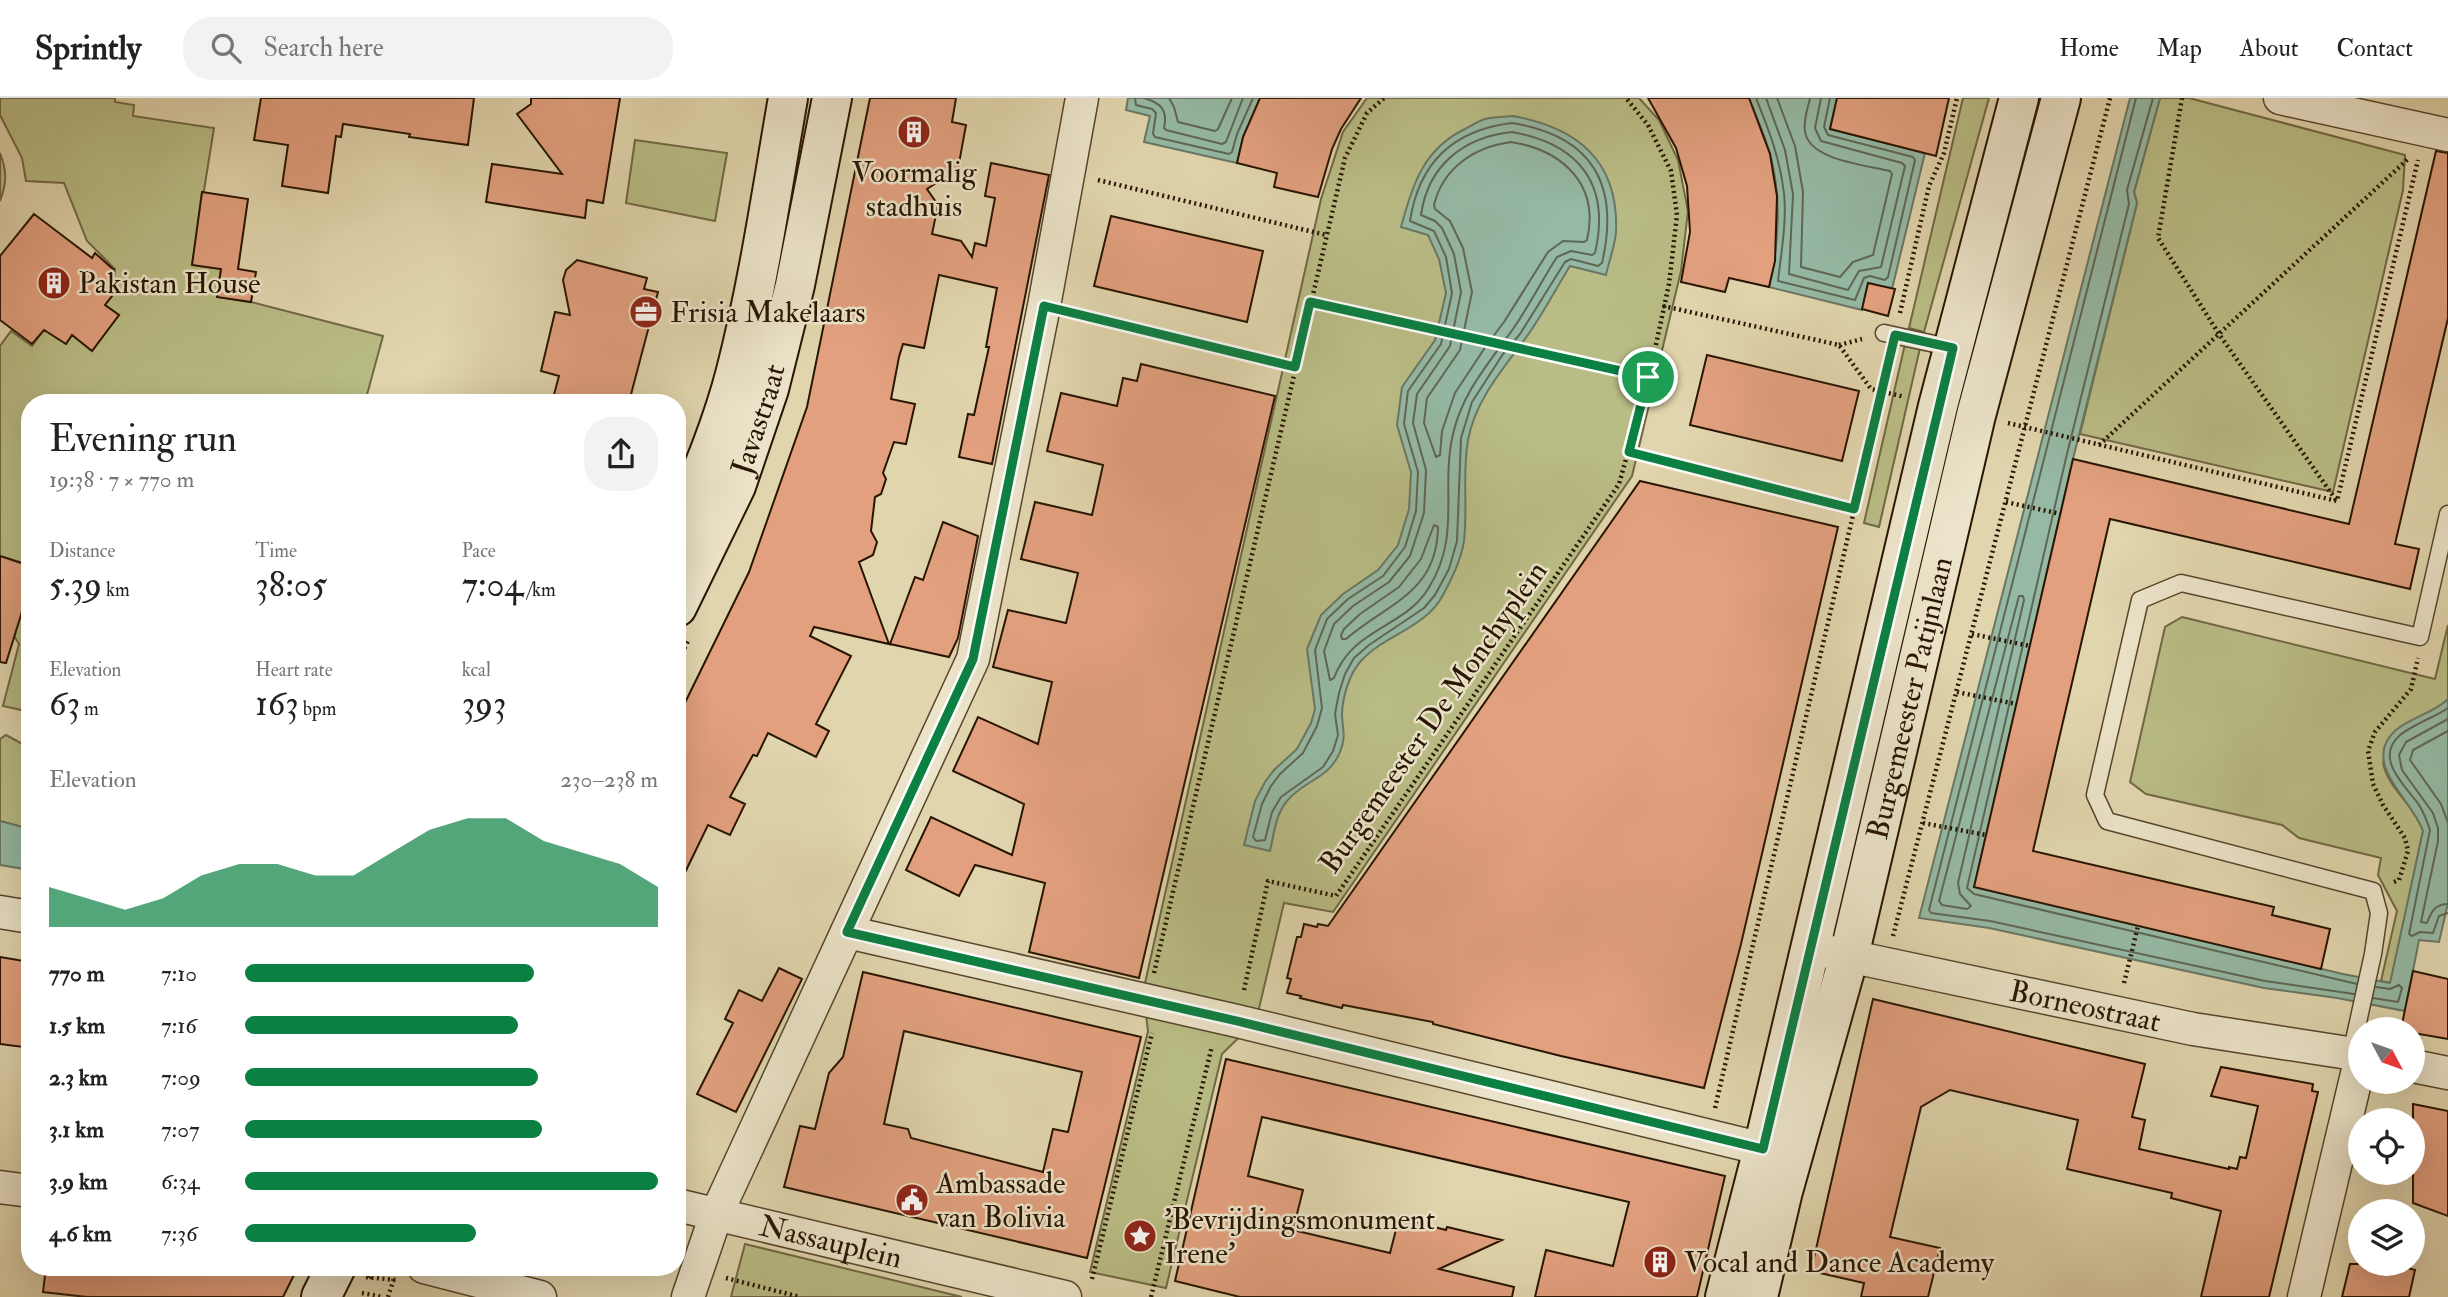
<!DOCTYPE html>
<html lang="en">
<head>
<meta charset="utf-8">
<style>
  :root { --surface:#fff; --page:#f2f2f2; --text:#222; --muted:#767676; --line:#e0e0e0; --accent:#0b8043 }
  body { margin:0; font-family:"IM FELL Double Pica",serif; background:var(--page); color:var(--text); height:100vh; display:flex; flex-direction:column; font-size:26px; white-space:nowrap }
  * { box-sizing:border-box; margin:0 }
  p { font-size:23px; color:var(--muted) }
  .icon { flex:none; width:38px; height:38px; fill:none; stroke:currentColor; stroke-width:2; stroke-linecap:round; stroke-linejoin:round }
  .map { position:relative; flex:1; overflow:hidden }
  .sheet { position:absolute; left:21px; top:296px; width:665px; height:882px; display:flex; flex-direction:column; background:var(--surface); border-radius:28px; box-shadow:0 7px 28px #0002 }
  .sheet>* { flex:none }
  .needle { width:46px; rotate:131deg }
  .fabs { position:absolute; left:2348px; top:919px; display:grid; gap:14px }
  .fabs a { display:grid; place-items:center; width:77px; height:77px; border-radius:50%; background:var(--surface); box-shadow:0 7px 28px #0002; font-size:35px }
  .pin { position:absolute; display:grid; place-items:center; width:60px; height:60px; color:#fff; margin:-30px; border:4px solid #fff; border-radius:50%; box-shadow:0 2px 7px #0007 }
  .round { display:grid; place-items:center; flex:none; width:74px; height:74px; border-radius:28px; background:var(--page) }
  .summary { display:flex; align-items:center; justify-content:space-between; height:119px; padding:0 28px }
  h1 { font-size:38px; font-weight:600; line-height:52px }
  .figures { display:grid; grid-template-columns:repeat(3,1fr); gap:10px; height:119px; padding:7px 28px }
  .figures div { display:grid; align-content:center }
  .figures b { font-size:35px; font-weight:600 }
  .figures small { font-size:19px; font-weight:400 }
  .figures p { font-size:19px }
  .chart { height:196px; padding:14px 28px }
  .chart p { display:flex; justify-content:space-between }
  .chart svg { width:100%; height:126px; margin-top:7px; fill:var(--accent); opacity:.7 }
  ul { padding:0 28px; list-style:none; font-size:23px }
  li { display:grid; grid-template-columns:112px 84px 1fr; align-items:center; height:52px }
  li i { height:18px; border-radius:9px; background:var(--accent) }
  header { display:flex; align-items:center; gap:42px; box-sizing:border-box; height:98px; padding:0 35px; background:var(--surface); border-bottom:2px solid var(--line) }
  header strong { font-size:33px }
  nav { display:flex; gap:38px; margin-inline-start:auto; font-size:24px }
  .search { width:490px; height:63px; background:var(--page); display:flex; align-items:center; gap:18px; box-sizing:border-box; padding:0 24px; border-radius:28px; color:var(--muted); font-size:26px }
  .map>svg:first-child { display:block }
</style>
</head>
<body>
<header>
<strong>Sprintly</strong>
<div class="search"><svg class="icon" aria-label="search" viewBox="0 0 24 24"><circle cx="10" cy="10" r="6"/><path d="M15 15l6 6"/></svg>Search here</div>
<nav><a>Home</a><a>Map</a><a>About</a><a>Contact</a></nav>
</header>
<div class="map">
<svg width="2448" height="1199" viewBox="0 0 2448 1199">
  <rect width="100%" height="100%" fill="#e1d5ad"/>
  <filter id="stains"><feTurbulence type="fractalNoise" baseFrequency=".00286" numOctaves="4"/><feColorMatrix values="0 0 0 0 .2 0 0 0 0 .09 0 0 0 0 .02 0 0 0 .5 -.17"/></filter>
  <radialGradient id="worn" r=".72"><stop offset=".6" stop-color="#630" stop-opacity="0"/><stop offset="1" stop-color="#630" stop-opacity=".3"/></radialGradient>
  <!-- green -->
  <path fill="#b9bc85" stroke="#706844" stroke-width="2" d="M0,0h115v4l19,3 -1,11 81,12 -22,137 29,4 -4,28 34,5 132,34 -18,66h-335v163l-30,-9v-210l11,-15 21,15 18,-25 5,16 11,7 6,-9 20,15 27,-35 -14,-10 7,-10 3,-26 -28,-28 -23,-58 -38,-2 -4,-23 -22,-43z
    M1367,0h272l20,22 19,40 10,51 -7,60 -49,205 -299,436 -49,-9 -28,118 -34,33 -56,234 -76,-16 58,-241 -5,-39 178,-793 22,-67z
    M1963,0h26l-65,234 -15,-4z
    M2160,0h29l216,57 -2,35 -70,302 -253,-58 57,-231 -3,-11z
    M635,42l92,13 -12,68 -89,-18z
    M0,55c7,18 7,30 0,48z
    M1905,246l15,4 -41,179 -15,-4z
    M30,487v127l-27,-6 16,-62 -5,-8z
    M2182,519l253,62 13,-54v74l-65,63c3,24 31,43 40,69l-32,152 -10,-2 16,-70 -19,-36 3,-17 -82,-20 -17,-13 -136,-31 -16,-12 35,-155z
    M6,637l24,13v81l-30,-8v-82z
    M745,1146l217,53h-231z"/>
  <!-- water -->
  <path fill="#95b9a5" stroke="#697764" stroke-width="2" d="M1128,0h132l-17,39 -6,26 -93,-21 6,-26 -24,-6z
    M1749,0h88l-7,31 95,24 -33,136 -24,-6 -6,27 -93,-23c10,-42 13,-91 1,-133 -5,-19 -14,-38 -21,-56z
    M2130,0h30l-26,94 3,11 -64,256 -99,428 369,87 47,9 33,-152c-10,-31 -64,-69 -27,-101 15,-13 38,-17 52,-31v204l-9,39 -20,-2 -14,71 -68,-13 -73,-10 -275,-60 -70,-10z
    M1513,18c65,12 106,45 103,116 -1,14 -7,29 -10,43l-36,-9c-15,24 -28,50 -45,73 -23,31 -50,62 -57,101 -6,33 0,67 -4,101 -3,19 -12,37 -21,54 -17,33 -59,40 -82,66 -12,13 -19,37 -19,55 1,14 4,22 -2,36 -10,26 -37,29 -53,49 -12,14 -13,34 -17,50l-26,-6 11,-44 10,-19 9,-12 23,-21 14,-26 4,-14 -8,-60 14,-34 22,-21 35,-24 20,-25 11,-36 2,-37 -14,-47 5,-38 33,-47 11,-47 -7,-34 -11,-24 -27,-8c11,-41 22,-78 64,-98 6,-3 13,-8 20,-10 9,-2 19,-2 28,-3z
    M0,723l30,8v41l-30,-5z"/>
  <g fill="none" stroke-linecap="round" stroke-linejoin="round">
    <!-- shore -->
    <path stroke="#5e6754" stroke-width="2" d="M1135,0l1,7 16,4 4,4 -3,21 2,3 74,17 3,-2 5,-18 16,-36
      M1144,0c17,5 24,12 20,30l2,2 56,14 4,-2 17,-44
      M1169,0l5,9 4,15 37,9 3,-2 14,-31
      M1756,0c13,32 24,61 28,95 3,29 -3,60 -6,88l77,19 9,-22 6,-2 15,4 3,-3 27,-117 -2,-3 -85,-22 -4,-8 6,-29
      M1766,0l19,52 8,44 -4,80 59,16 11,-19 22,-4 24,-101 -3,-3 -81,-22 -6,-13 6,-30
      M1777,0l18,48 8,46 -2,75 39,10 13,-15 20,-7 19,-81 -2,-3c-24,-6 -82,-11 -85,-40 -2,-11 3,-23 5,-33
      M2136,0l-207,812 2,3 59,8 275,60 89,13
      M2153,0l-26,92 2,14 -63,254 -99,430 7,6 383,90
      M1512,25c81,13 108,62 90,140l-4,3 -27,-7 -6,3 -45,72 -17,20 -31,48 -11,36 -4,103 -8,28 -14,26 -11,13 -55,37 -15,13 -9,16 -6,19 -4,21 3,21 -5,16 -10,16 -42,30 -9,15 -7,28 -9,1 -3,-4 9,-33 9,-18 9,-12 23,-21 14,-27 5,-18 -7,-58 12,-31 21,-20 35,-23 22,-29 11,-36 2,-39 -14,-48 4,-33 33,-47 11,-51 -6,-36 -12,-26 -24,-10c9,-59 44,-91 102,-98z
      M1512,34c67,12 99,52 83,121l-3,2 -21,-4 -14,6c-15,23 -28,49 -44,72 -24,34 -51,64 -60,105 -13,55 9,102 -25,155 -24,39 -76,39 -94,89l-4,2 -6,-29 10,-27 19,-18 36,-24 21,-26 14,-43 2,-43 -13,-47 4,-29 33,-48 11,-54 -7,-38 -12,-26 -7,-7 -14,-6c7,-50 43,-78 91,-83z
      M1511,44c51,8 89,42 76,98l-3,2 -21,-1 -15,11 -44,70 -16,21 -33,50 -13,38 -2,24 -4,2 -12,-34 3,-25 33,-48 12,-58 -9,-44 -13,-27 -15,-12 -1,-4c9,-37 40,-58 77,-63z
      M1434,427l4,2c-1,67 -51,76 -92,112h-4l-1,-4 3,-6 16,-15 39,-27 22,-28z
      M2019,498h4l1,4 -66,283 2,11 11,12 -4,3 -25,-4 -3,-4z
      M2448,610c-15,10 -34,16 -48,27 -27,24 6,51 19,70 5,8 8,16 11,25l-21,104 3,2 8,-4 13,1 6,-17 9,-3
      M2448,621l-42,23 -7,13 3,15 31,43 5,15v13l-17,81 6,1c4,-11 8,-19 21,-19
      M2448,633l-35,19 -3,10 31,44 7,19
      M2373,900l25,4 4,-14 -3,-3 -9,4 -14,-2"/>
  </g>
  <!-- building -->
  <path fill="#e2a07f" stroke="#281502" stroke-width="2" fill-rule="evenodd" d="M261,0h213l-6,47 -59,-8 1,-3 -67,-10 -2,13 -5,-1 -8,57 -46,-7 6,-41 -34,-5z
    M531,0h89l-17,105 -16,-3 -2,18 -99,-16 6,-38 70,10 -45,-60 14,-10z
    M870,0h86l-4,24 14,3 -8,44 -31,20 11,16 -6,29 29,7 11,16 3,-14 11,3 9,-48 -10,-2 6,-33 58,12 -57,289 -33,-7 9,-43 6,1 15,-68h-3l11,-59 -58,-13 -15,73 -21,-4 -4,13 -8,42 24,5 -9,40 -12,-2 -11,31 3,6 -5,15 -6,3 -4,34 6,11 -4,13 -14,7 30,82 -75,-17 -4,9 41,20 -35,68 13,7 -13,26 -48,-24 -11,23 -4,-1 -23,42 15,7 -15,31 -22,-10 -31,64v-170l72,-147 58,-165z
    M1260,0h101l-20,31 -9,20 -14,48 -44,-10 3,-14 -40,-10 6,-26z
    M1648,0h101l21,56 7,42 -2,65 -6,26 -40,-9 -4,14 -44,-10 9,-50 -3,-46 -11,-38z
    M1837,0h112l-13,58 -106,-27z
    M2436,53l12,2v165l-53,226 24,5 -9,40 -300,-70 -77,332 241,56 -2,8 58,14 -9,40 -347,-82 99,-428 276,65z
    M202,94l46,7 -10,70 18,3 -5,30 -34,-5 4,-28 -29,-4z
    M34,116l58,44 3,-5 19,17 -2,26 -7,9 14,10 -27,36 -20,-16 -6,9 -22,-14 -12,14 -32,-24v-64z
    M1111,118l152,35 -16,71 -153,-36z
    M577,162l70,18 -3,11 14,3 -29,110h-77l7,-26 -18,-5 14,-59 15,3 -7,-35 3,-10z
    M1868,185l27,6 -7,27 -26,-7z
    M1707,257l152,36 -17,70 -152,-36z
    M1141,266l134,32 -136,582 -110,-26 16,-69 -70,-18 -16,31 -53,-26 25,-53 81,38 12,-51 -71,-33 25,-54 60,27 14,-62 -59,-15 15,-57 58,13 12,-50 -57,-14 14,-57 57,13 11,-50 -56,-14 14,-58 56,13 6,-28 14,3z
    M1640,383l198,46 -97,417 -37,144 -143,-32 -128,-32v-2l-90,-17 -1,3 -42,-10 1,-2 -14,-3 4,-14 -4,-1 10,-41h4l3,-13 13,3 1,-3 10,2z
    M943,424l35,14 -20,102 -9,19 -59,-13 25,-67 8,3z
    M0,458l30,10v20l-24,77 -6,-1z
    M0,859l30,5v76l-6,-1 -1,10 -23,-3z
    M779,870l23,11 -66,133 -39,-18 36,-71 -8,-4 14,-29 23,11z
    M2413,873l35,8v60l-35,-6v-4h-12z
    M863,874l278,65 -54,221 -303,-71 16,-61 15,3 14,-56 14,-16zM904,933l178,41 -14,60 -15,-3 -10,43 -132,-34 -3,-9 -24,-5z
    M1873,901l272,65 -13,53 13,3 -6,29 90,20v-2l8,2 3,-12 6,1 12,-52 -47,-10 10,-29 92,17 -1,7 6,1 -49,205h-68l20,-86 -50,-13 1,-5 -105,-24 11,-49 -128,-30 -29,17 -31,130 50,11 -12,49h-67l3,-14 -53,-12z
    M1226,961l499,117 -28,121h-162l11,-47 67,16 16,-64 -367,-85 -14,59 55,14 -10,40 97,23 9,-35 47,12 1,-3 55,13 -63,29 75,18 -2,10h-272l-65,-16z
    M2413,1006l35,7v105l-35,-13z
    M2350,1166h55l-1,3 11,3 -6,27h-67z
    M46,1169h252l-15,30h-196l-44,-5z"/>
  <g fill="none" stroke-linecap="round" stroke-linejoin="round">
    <defs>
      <path id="lane" d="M1884,235l69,15
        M2351,956l22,-100 6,-41 -6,-22 -266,-70 -12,-26 45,-195 41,-17 239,54 28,-123"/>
      <g id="street">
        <path d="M2280,0l168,37"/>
        <path d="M0,814l30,5"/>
        <path d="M847,834l390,89 526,128"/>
        <path id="s1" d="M1825,853l368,78 168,26"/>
        <path d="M2413,968l35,7"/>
        <path d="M0,1089l30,4"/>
        <path id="s2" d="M677,1107l388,92"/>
        <path d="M424,1169l116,30"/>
        <path d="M688,1199l28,-82 257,-556 71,-353 38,-208"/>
        <path d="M2304,1199l57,-240"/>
      </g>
      <g id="secondary">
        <path d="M677,433c22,-52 45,-105 59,-160 23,-90 36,-182 52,-273"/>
        <path id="s3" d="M677,509l59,-121 33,-97 26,-104 37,-187"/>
        <path d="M321,1199l15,-30"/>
        <path d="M1725,1199l38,-148 175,-743 81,-308"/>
        <path id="s4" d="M1758,1199l25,-106 66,-235 127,-541 85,-317"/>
      </g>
    </defs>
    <!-- lane casing -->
    <use href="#lane" stroke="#56452d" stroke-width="19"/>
    <!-- street casing -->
    <use href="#street" stroke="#56452d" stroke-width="35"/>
    <!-- secondary casing -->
    <use href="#secondary" stroke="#281502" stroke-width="42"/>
    <!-- path -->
    <path stroke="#281502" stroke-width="4.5" stroke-dasharray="2 3.5" stroke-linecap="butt" d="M2182,0l-24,140 61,96 117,166
      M1098,82l228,55
      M1310,204l339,75
      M1663,208l176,39 32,44 34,8
      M1074,215l221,54
      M1900,215l29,-127 15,-33 13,-55
      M1839,247l23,-6
      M2008,325l329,78 81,-341
      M2099,347l310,-287
      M1629,354l225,57
      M2006,404l55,12
      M1972,536l58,12
      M677,565l12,-24
      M1957,594l59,12
      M1923,725l63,12
      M2394,784l5,-2 9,-29 -3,-13 -22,-33 -10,-21 -5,-33 7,-19 36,-43 7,-31
      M1893,838l217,-838
      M1154,875l191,-815 22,-45 17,-15
      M2124,885l14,-57
      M1244,892l24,-109 68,15 283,-412 30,-107 20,-93 8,-69 -6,-44 -23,-46 -22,-27
      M1715,1010l175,-752
      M366,1179l30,3
      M369,1180l10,-11
      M726,1180l74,19
      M1092,1181l60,-246
      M362,1195l21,4
      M388,1199l6,-19
      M1151,1199l61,-251"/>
    <!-- lane -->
    <use href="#lane" stroke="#ece4ca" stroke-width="16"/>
    <!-- street -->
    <use href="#street" stroke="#ece4ca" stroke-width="32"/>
    <!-- secondary -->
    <use href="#secondary" stroke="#ece4ca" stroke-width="38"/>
  </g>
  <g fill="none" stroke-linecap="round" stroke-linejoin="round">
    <defs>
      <path id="route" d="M1310,204l338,75 -19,75 225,57 41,-174 58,13 -190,801 -526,-128 -390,-89 126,-273 71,-353 251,61z"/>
    </defs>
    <!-- route casing -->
    <use href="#route" stroke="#fff" stroke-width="14"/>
    <!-- route -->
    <use href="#route" stroke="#0b8043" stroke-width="9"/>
  </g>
  <!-- icons -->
  <defs>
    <symbol id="building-disc" viewBox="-11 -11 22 22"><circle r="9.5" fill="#8f2418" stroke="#ece4ca"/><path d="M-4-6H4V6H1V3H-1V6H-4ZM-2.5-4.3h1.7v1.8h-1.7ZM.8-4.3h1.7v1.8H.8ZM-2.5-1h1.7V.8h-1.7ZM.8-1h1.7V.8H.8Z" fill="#fff"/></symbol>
    <symbol id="office-disc" viewBox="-11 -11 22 22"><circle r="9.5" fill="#8f2418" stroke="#ece4ca"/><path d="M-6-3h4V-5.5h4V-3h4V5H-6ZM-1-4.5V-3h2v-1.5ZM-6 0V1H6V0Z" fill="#fff"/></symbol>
    <symbol id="civic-disc" viewBox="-11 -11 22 22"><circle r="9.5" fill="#8f2418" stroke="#ece4ca"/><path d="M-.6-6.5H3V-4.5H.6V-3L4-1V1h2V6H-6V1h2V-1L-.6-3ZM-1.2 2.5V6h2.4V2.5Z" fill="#fff"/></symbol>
    <symbol id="sight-disc" viewBox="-11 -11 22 22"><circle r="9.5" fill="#8f2418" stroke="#ece4ca"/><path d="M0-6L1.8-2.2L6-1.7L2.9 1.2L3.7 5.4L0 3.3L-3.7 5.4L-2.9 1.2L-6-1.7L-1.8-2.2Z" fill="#fff"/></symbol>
  </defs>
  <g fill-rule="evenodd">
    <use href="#building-disc" x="895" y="15" width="38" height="38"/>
    <use href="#building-disc" x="35" y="166" width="38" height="38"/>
    <use href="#office-disc" x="627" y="195" width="38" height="38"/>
    <use href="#civic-disc" x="893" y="1083" width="38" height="38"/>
    <use href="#sight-disc" x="1121" y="1119" width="38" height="38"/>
    <use href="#building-disc" x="1641" y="1145" width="38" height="38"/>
  </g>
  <g text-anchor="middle" stroke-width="5" stroke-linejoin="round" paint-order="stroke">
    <!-- poi labels -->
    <g font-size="30" fill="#281502" stroke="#ece4ca" text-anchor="start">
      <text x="914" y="84" text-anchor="middle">Voormalig<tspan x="914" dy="34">stadhuis</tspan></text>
      <text x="78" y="195">Pakistan House</text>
      <text x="670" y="224">Frisia Makelaars</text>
      <text x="936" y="1095">Ambassade<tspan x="936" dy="34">van Bolivia</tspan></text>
      <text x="1164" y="1131">'Bevrijdingsmonument<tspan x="1164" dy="34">Irene'</tspan></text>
      <text x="1684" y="1174">Vocal and Dance Academy</text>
    </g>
    <!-- street labels -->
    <g font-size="30" fill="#281502" stroke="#ece4ca">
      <text dy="10" stroke="none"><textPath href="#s3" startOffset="205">Javastraat</textPath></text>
      <text dy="10" stroke="none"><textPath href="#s4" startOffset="618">Burgemeester Patijnlaan</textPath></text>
      <text transform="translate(1433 619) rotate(-55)" y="10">Burgemeester De Monchyplein</text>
      <text dy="10" stroke="none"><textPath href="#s1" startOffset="266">Borneostraat</textPath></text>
      <text dy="10" stroke="none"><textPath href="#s2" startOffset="158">Nassauplein</textPath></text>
    </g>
  </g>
  <rect width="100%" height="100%" filter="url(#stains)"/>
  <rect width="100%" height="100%" fill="url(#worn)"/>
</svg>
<div class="fabs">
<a><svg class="needle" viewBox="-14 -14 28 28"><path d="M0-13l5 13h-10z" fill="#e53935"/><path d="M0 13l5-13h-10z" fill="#767676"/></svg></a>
<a><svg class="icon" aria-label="locate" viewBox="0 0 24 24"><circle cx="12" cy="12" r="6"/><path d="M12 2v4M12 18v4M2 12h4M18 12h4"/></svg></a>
<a><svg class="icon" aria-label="layers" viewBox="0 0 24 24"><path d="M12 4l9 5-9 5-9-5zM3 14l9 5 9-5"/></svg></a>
</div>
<div class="pin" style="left:1648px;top:279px;background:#1e9e55"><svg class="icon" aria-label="arrive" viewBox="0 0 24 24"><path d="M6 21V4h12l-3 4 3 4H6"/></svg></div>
<section class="sheet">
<div class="summary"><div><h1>Evening run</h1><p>19:38 · 7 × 770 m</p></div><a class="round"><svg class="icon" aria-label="share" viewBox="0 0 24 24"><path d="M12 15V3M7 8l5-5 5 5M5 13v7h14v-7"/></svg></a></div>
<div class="figures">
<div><p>Distance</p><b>5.39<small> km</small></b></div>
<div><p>Time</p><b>38:05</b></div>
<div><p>Pace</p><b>7:04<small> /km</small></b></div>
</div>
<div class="figures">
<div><p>Elevation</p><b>63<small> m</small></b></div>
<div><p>Heart rate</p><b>163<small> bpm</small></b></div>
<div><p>kcal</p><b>393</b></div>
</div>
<div class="chart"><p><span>Elevation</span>230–238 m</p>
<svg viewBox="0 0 160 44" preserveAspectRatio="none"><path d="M0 44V30L10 34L20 38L30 34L40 26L50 22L60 22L70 26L80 26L90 18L100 10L110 6L120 6L130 14L140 18L150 22L160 30V44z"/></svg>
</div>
<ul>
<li><b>770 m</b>7:10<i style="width:70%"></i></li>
<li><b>1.5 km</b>7:16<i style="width:66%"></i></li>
<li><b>2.3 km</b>7:09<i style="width:71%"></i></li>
<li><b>3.1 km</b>7:07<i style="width:72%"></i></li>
<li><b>3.9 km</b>6:34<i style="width:100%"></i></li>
<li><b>4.6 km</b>7:36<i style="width:56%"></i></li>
</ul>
</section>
</div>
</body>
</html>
